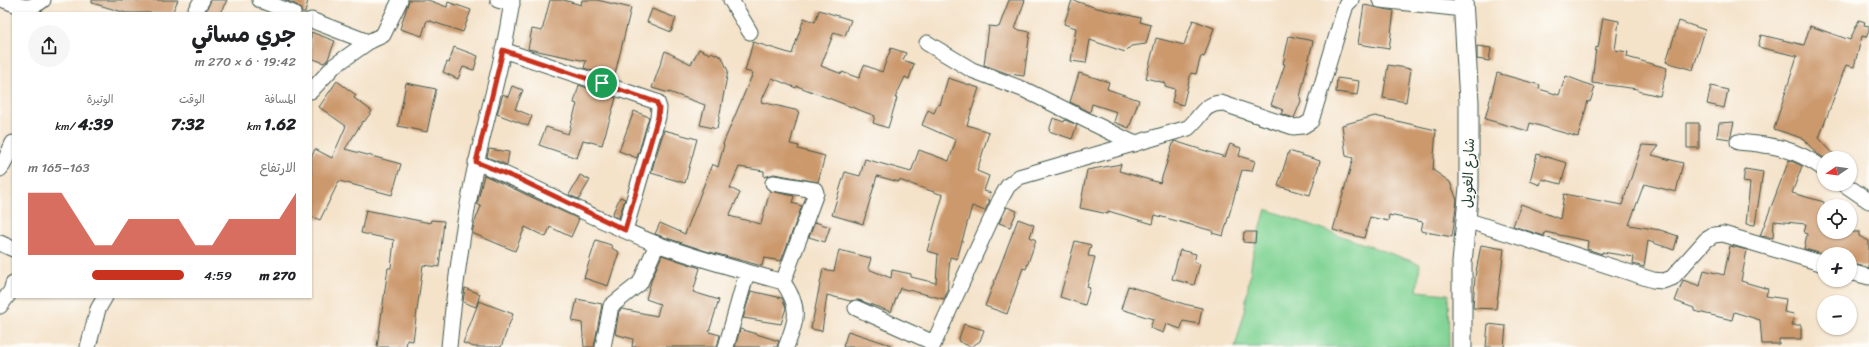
<!DOCTYPE html>
<html lang="ar">
<head>
<meta charset="utf-8">
<style>
  :root { --surface:#fff; --page:#f6f6f6; --text:#202124; --muted:#757577; --accent:#c8321e }
  body { margin:0; font-family:Sriracha,"Playpen Sans Arabic",sans-serif; background:var(--page); color:var(--text); direction:rtl; height:100vh; display:flex; flex-direction:column; font-size:15px; white-space:nowrap }
  * { box-sizing:border-box; margin:0 }
  p { font-size:13px; color:var(--muted) }
  .icon { flex:none; width:22px; height:22px; fill:none; stroke:currentColor; stroke-width:2; stroke-linecap:round; stroke-linejoin:round }
  .map { position:relative; flex:1; overflow:hidden; direction:ltr }
  .side { position:absolute; left:12px; top:12px; width:300px; height:286px; display:flex; flex-direction:column; background:var(--surface); border-radius:0px; box-shadow:0 1px 3px #0004; direction:rtl }
  .side>* { flex:none }
  .needle { width:26px; rotate:257deg }
  .fabs { position:absolute; left:1817px; top:151px; display:grid; gap:8px }
  .fabs a { display:grid; place-items:center; width:40px; height:40px; border-radius:50%; background:var(--surface); box-shadow:0 1px 3px #0004; font-size:20px }
  .pin { position:absolute; display:grid; place-items:center; width:34px; height:34px; color:#fff; margin:-17px; border:2px solid #fff; border-radius:50%; box-shadow:0 1px 4px #0007 }
  .round { display:grid; place-items:center; flex:none; width:42px; height:42px; border-radius:21px; background:var(--page) }
  .head { display:flex; align-items:center; justify-content:space-between; height:68px; padding:0 16px }
  h1 { font-size:22px; font-weight:700; line-height:30px }
  .stats { display:grid; grid-template-columns:repeat(3,1fr); gap:6px; height:68px; padding:4px 16px }
  .stats div { display:grid; align-content:center }
  .stats b { font-size:17px; font-weight:700 }
  .stats small { font-size:11px; font-weight:400 }
  .stats p { font-size:11px }
  .chart { height:112px; padding:8px 16px }
  .chart p { display:flex; justify-content:space-between }
  .chart svg { width:100%; height:72px; margin-top:4px; fill:var(--accent); opacity:.7 }
  ul { padding:0 16px; list-style:none; font-size:13px }
  li { display:grid; grid-template-columns:64px 48px 1fr; align-items:center; height:30px }
  li i { height:10px; border-radius:5px; background:var(--accent) }
  .map>svg:first-child { display:block }
</style>
</head>
<body>
<div class="map">
<svg width="1869" height="347" viewBox="0 0 1869 347">
  <rect width="100%" height="100%" fill="#fdfcf7"/>
  <filter id="ink" filterUnits="userSpaceOnUse"><feTurbulence type="fractalNoise" baseFrequency=".025" numOctaves="2"/><feDisplacementMap in="SourceGraphic" scale="8" xChannelSelector="R" yChannelSelector="G"/><feConvolveMatrix kernelMatrix="1 2 1 2 8 2 1 2 1" color-interpolation-filters="sRGB"/></filter>
  <filter id="wash" filterUnits="userSpaceOnUse"><feTurbulence type="fractalNoise" baseFrequency=".012" numOctaves="4" result="noise"/><feDisplacementMap in="SourceGraphic" scale="16" xChannelSelector="R" yChannelSelector="G"/><feGaussianBlur stdDeviation="0.9" result="paint"/><feColorMatrix in="noise" values="0 0 0 0 0 0 0 0 0 0 0 0 0 0 0 0 0 1.4 0 .05"/><feComposite in="paint" operator="in"/></filter>
  <g filter="url(#wash)">
    <rect width="100%" height="100%" fill="#f4e2c9"/>
    <!-- green -->
    <path fill="#82d495" stroke="#508864" d="M1266,209l154,55 -3,27 31,3 1,53h-214l9,-33 9,-61z"/>
    <g id="blocks">
      <!-- building -->
      <path fill="#cc996d" d="M92,0h86l-6,13h-46l-34,-10z
        M211,0h16l-7,13h-15z
        M285,0h23l-3,13h-3l-2,-5 -3,-3z
        M409,0h19l19,7 1,-5 23,8 -8,22 -36,-12 -5,16 -22,-7z
        M550,0h14l17,5 1,-5h15l34,8 -17,70 -30,-10 2,-7 -58,-12 4,-20 10,2z
        M1009,0h16l-10,29 15,3 -6,44 -15,-2 -25,-9 5,-39 10,1z
        M1072,0l25,8 44,10 -1,4 11,3 -5,19 -15,2 -6,6 -35,-12 -4,23 -15,-2 5,-33 -12,-4z
        M1364,5l30,6 -5,38 -31,-5z
        M652,9l24,9 -5,14 -24,-10z
        M819,10l32,10 -6,16 -11,-4 -13,34 21,8v-2l17,6 5,-13 18,7 9,-24 15,5 -3,7 11,4 -5,15 -4,-2 -10,21h2l-9,30 -15,-5 2,-7 -78,-30 -1,2 -24,-10 -11,24 38,9 -9,33 9,2 -1,3 27,7 -7,26 -44,-8 -10,3v-6l-25,-4 -9,21 10,5 -11,23 32,8 9,-33 24,5 -2,7 10,3 -21,55 -17,-3 -2,8 -56,-15 -51,-17 5,-11 25,11 27,-70 6,3 6,-22 -1,-1 30,-71 -8,-2 8,-29 39,12 12,-36 11,4z
        M1603,18l16,3 -4,29 13,2 -1,5 40,11 -7,28 -22,-5v-2l-46,-6 4,-36 2,1z
        M1193,20l21,8 -10,29 -3,-1 -5,18 -5,-1 -8,32 -11,-3 3,-13 -10,-3v-3l-19,-5 10,-40 28,7z
        M1859,20l6,2 -1,3 5,1v4l-3,7 -4,-1 -8,31 -8,-2 -27,73 18,20h-13l-8,-5 -11,-12v-2l-31,-10 23,-73 -39,-9 3,-12 43,10 6,-19 40,14z
        M1679,21l26,9 -12,40 -27,-8z
        M311,32l24,9 -7,18 -4,4 -13,-5z
        M1289,36l24,5 -13,56 1,4 -7,17 -13,-4 2,-4 -12,-5 14,-41h-2z
        M1477,46l14,2 -2,13 -12,-2z
        M454,47l24,9 -4,14 -11,-3 -5,12 -15,-7 4,-10 2,1z
        M699,49l11,5 1,-2 11,5 6,14 -11,58 -17,-4 5,-20 -36,-13v1l-17,-5 13,-37 26,13z
        M1388,65l23,4 -5,33 -23,-4z
        M1079,73l30,9 -2,7 32,11 -10,28 -15,-6 3,-10 -25,-8 -2,8 -20,-10z
        M1497,73l43,12 -1,4 20,6 7,-19 29,11 -5,15 -2,-1 -10,36 -48,-14 -2,8 -43,-12z
        M948,78l31,10 -12,37 22,7 -12,39 12,5 -5,15 7,2 -3,7h2l-5,11 -13,-5 -15,53 -7,-2 -3,36 -3,6 -44,-11 -9,24 -32,-12 -9,1 -23,-6 -5,36 -11,-2 12,-60 11,2 5,-21 32,8 -3,11 23,9 1,-8 19,4v3l25,6 2,-29 -11,-3 16,-56 -44,-15v2l-22,-6 -14,48 -31,-9 13,-43 15,4 5,-17 46,13 8,-22 30,11 7,-21 -34,-15 6,-15 6,3 4,-9 2,1z
        M1337,78l22,3 -2,14 -21,-3z
        M337,81l19,14 -2,3 18,13 -8,11 -1,-1 -18,28 56,15 -9,31 -53,-14 -19,39 -9,-4v-58l4,-9 17,9 14,-32 -27,-19z
        M406,83l30,6 -9,43 -29,-6z
        M579,85l37,13 -14,47 -19,-5 -6,18 -38,-13 7,-18 22,7 9,-30 -3,-1z
        M512,86l11,4 -8,19 17,7 -4,10 -31,-12 6,-20 5,3z
        M1711,86l17,4 -4,18 -17,-4z
        M634,111l15,6 -12,41 -18,-7z
        M1375,116l61,14 -3,40 17,12 7,18 -5,37 -31,-6 2,-9 -34,-7 -1,6 -18,-4 -6,21 -31,-8 20,-72 -7,-2 -4,-31z
        M1053,118l11,4 1,-2 12,5 -5,14 -23,-8z
        M1734,122l-4,17 -13,-2 2,-14z
        M1687,123h12v25h-12z
        M664,130l33,9 -12,44 -34,-10z
        M1174,141l51,16 5,-13 11,4 -2,8 16,5 -3,10 -10,-1 -19,66 -11,-3 1,-2 -58,-16 -2,9 -45,-13v3l-28,-6 7,-38 34,-6 -2,7 41,12z
        M1642,145l17,1 -7,9 31,8 -7,29 -32,-8 -15,41 31,5 18,6 -4,14 -26,-9 -4,26 -11,-3 1,-7 -32,-5v2l-15,-5 1,-8 -43,-9 -1,4 -31,-10 8,-22 39,15 4,-25 58,11z
        M489,149l20,3 -2,13 -20,-8z
        M1289,151l31,10 -10,34 -32,-9z
        M1537,154l30,9 -6,21 -19,-5 -2,6 -10,-4z
        M1789,160l13,6 -10,27 32,9v30h35v4l10,5v27l-19,-5v-9h-27l-19,-5 3,-15 -3,-1 2,-9 -32,-3 -1,17 -13,-2z
        M1745,169l18,3 -8,53 -9,-1 4,-41 -7,-1z
        M484,175l95,44 -8,18 -21,-10 -4,10 -21,-10 -10,24 -43,-18 2,-9 7,-18 -4,-2z
        M580,175l10,5 -11,19 -10,-4z
        M620,197l5,2 -6,19 -7,-3z
        M1007,207l10,4 -7,16 -11,-4z
        M366,210l64,13 1,-3 13,1 -5,46 -16,-2 -10,76 -6,-1 -1,7h-29l11,-79h3l3,-28 -33,-7z
        M1018,219l16,6 -4,12 6,3 -10,29 -3,-1 -16,46 -22,-8z
        M815,222l15,5 -5,15 -16,-5z
        M1244,232h12l-1,11 -12,-1z
        M596,240l15,5 2,4 6,3 -11,34 -24,-8z
        M1075,241l16,4 -3,11 7,1 -8,30 3,1 -5,17 -25,-8z
        M1481,245l23,4 -8,60 -23,-1 2,-31z
        M1730,246l17,4 -6,31 27,8 -2,7 20,3 -2,13 10,2 -2,11h9v14h-22v5h-17l-2,-24 -26,-8 -2,8 -38,-9v-3l-19,-7 8,-21 17,6 4,-16 20,5z
        M1180,250l16,4 -2,8 6,2 -6,21 -22,-6z
        M662,255l38,13 -7,24 26,8 -10,32 11,3 -3,12h-85l1,-8 -18,-5 4,-23 3,-2 35,7 3,-12 -14,-5 6,-21z
        M1128,286l56,18 18,4 -3,16 -16,-3 -2,8 -15,-5 -3,9 -13,-5 3,-9 -32,-10z
        M465,288l15,6 -4,13 -13,-5z
        M751,291l31,7 4,10 -5,16 -38,-6z
        M577,299l25,5 -8,43h-10l-2,-24 -10,-2z
        M479,301l34,13 -12,33h-27l-11,-4z
        M964,324l20,6 -4,11 -9,6 -13,-6z
        M1488,324l18,2 -2,21h-18z
        M740,329l39,12 -2,6h-42z
        M848,331l43,14v2h-48z"/>
    </g>
  </g>
  <g filter="url(#ink)">
    <use href="#blocks" fill-opacity="0" stroke="#3f564a" stroke-width="1"/>
    <g fill="none" stroke-linecap="round" stroke-linejoin="round">
      <defs>
        <path id="minor" d="M4,0c16,6 24,12 39,0
          M260,0l33,13
          M498,0l14,4
          M731,0l19,32
          M1380,0l83,9
          M194,13l8,-13
          M311,20l57,22
          M927,43l45,27 53,20 110,54
          M503,50l154,52 2,6 -1,9 -33,113
          M311,91l23,-25 34,-24 15,-7 17,-35
          M1738,142c35,3 57,6 86,27
          M476,162c62,25 119,58 181,82 41,15 84,26 126,38l33,-89 -1,-3 -42,-7
          M0,169l3,-4 10,-22
          M1844,184l25,17
          M1466,220l187,60 10,1 9,-3 34,-38 8,-5 9,-1 101,30
          M0,243l13,6
          M1850,272l19,5
          M783,282c18,26 14,37 3,65
          M0,306l11,-15 2,-7
          M856,308l78,35
          M88,347l10,-38 7,-12
          M449,347c6,-63 14,-125 28,-187 12,-53 28,-106 35,-160
          M603,347l8,-41 29,-23 17,-39
          M726,347l21,-75
          M932,347l68,-147 8,-14 11,-9 169,-49c13,-11 15,-24 33,-25l72,24 10,-1 8,-5 35,-116 5,-5"/>
        <path id="tertiary" d="M1462,347v-84l7,-76v-85l-6,-102"/>
      </defs>
      <!-- minor casing -->
      <use href="#minor" stroke="#3f564a" stroke-width="17"/>
      <!-- tertiary casing -->
      <use href="#tertiary" stroke="#3f564a" stroke-width="21"/>
      <!-- minor -->
      <use href="#minor" stroke="#fff" stroke-width="15"/>
      <!-- tertiary -->
      <use href="#tertiary" stroke="#fff" stroke-width="19"/>
    </g>
  </g>
  <g fill="none" stroke-linecap="round" stroke-linejoin="round" filter="url(#ink)">
    <defs>
      <path id="route" d="M503,50l153,52 3,6 -1,9 -33,113 -104,-50 -45,-18z"/>
    </defs>
    <!-- route casing -->
    <use href="#route" stroke="#fff" stroke-width="8"/>
    <!-- route -->
    <use href="#route" stroke="#c8321e" stroke-width="5"/>
  </g>
  <g text-anchor="middle" stroke-width="3" stroke-linejoin="round" paint-order="stroke">
    <!-- street labels -->
    <g font-size="14" fill="#1f3d34" stroke="#fdfcf7">
      <text transform="translate(1468 173) rotate(-88)" y="5">شارع الغويل</text>
    </g>
  </g>
</svg>
<div class="fabs">
<a><svg class="needle" viewBox="-14 -14 28 28"><path d="M0-13l5 13h-10z" fill="#e53935"/><path d="M0 13l5-13h-10z" fill="#757577"/></svg></a>
<a><svg class="icon" aria-label="locate" viewBox="0 0 24 24"><circle cx="12" cy="12" r="6"/><path d="M12 2v4M12 18v4M2 12h4M18 12h4"/></svg></a>
<a>+</a>
<a>−</a>
</div>
<div class="pin" style="left:602px;top:83px;background:#1e9e55"><svg class="icon" aria-label="arrive" viewBox="0 0 24 24"><path d="M6 21V4h12l-3 4 3 4H6"/></svg></div>
<section class="side">
<div class="head"><div><h1>جري مسائي</h1><p>19:42 · 6 × 270 m</p></div><a class="round"><svg class="icon" aria-label="share" viewBox="0 0 24 24"><path d="M12 15V3M7 8l5-5 5 5M5 13v7h14v-7"/></svg></a></div>
<div class="stats">
<div><p>المسافة</p><b>1.62<small> km</small></b></div>
<div><p>الوقت</p><b>7:32</b></div>
<div><p>الوتيرة</p><b>4:39<small> /km</small></b></div>
</div>
<div class="chart"><p><span>الارتفاع</span>163–165 m</p>
<svg viewBox="0 0 160 44" preserveAspectRatio="none"><path d="M0 44V6L10 6L20 6L30 22L40 38L50 38L60 22L70 22L80 22L90 22L100 38L110 38L120 22L130 22L140 22L150 22L160 6V44z"/></svg>
</div>
<ul>
<li><b>270 m</b>4:59<i style="width:59%"></i></li>
</ul>
</section>
</div>
</body>
</html>
